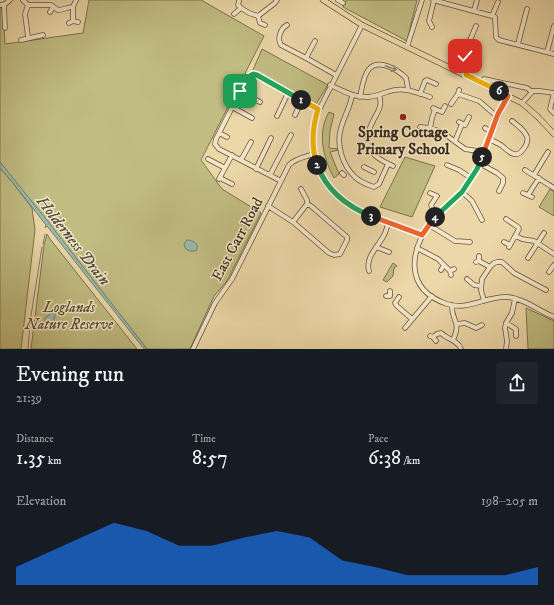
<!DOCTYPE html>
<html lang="en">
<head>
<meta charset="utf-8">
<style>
  :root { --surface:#171b24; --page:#20242c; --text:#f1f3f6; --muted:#9ea1a6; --accent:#1a73e8 }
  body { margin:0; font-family:"IM FELL DW Pica",serif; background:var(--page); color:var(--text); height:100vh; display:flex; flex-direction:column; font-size:15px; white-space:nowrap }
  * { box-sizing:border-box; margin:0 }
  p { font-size:13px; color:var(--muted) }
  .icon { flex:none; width:22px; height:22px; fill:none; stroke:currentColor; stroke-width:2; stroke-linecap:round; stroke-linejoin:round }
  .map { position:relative; height:349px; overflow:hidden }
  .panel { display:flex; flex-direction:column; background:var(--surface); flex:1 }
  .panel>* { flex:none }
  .pin { position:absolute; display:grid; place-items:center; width:34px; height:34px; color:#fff; margin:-17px; border-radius:8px; box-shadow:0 2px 6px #0006 }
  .km { position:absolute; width:20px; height:20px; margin:-10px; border-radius:50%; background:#222; color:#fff; font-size:11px; line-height:20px; text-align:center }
  .round { display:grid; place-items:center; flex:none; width:42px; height:42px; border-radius:4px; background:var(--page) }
  .overview { display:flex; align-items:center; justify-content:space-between; height:68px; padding:0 16px }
  h1 { font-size:22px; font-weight:600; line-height:30px }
  .figures { display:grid; grid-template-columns:repeat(3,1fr); gap:6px; height:68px; padding:4px 16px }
  .figures div { display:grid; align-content:center }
  .figures b { font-size:20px; font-weight:600 }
  .figures small { font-size:11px; font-weight:400 }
  .figures p { font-size:11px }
  .chart { height:112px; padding:8px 16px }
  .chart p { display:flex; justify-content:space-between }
  .chart svg { width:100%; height:72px; margin-top:4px; fill:var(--accent); opacity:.7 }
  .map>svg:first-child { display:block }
</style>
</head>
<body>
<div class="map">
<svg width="554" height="349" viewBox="0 0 554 349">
  <rect width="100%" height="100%" fill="#ecd7a8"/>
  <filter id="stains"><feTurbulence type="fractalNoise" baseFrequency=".005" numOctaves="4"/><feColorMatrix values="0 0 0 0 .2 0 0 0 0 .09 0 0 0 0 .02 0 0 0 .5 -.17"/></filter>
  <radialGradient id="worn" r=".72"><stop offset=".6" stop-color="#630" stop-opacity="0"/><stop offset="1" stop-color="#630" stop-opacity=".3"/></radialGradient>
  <!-- green -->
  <path fill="#c0bc82" stroke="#7c734f" d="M89,0h112l63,36 -63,124 21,29 39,24 -34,68 -13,15 -24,53h-43l-147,-187v-155l3,2 2,35 78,-11z
    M346,0h71l-10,41 -64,-34z
    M262,49l66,36 -12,19 -63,-34z
    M329,112l5,2 -4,17 -1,17 9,1 1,1 -9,2 9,22 -5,4c-11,-20 -17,-46 -5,-66z
    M405,157l30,9 -23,51 -32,-10z
    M0,168l13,15 19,25 3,22 -14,119h-20l-1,-1z
    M550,189l4,3v24l-15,-9z
    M47,234l3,5 87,110h-106l13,-104z
    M393,263l4,3 -3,2 -1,8 -6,6 -4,-2z
    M526,308l28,13v28h-26z"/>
  <!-- water -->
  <path fill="#99b9ac" stroke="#728072" d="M0,162l46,57 1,1 9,12 91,117h-3l-97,-123 -2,2 1,-3 -33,-42 -13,-15z
    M187,240c7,0 13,5 9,11h-7l-4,-3 -1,-4z
    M58,309l4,1c-9,2 -7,8 -9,15l-5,1 -5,-3 3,-6z"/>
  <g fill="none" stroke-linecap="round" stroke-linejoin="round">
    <!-- stream -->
    <path stroke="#728072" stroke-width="1" d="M43,244l2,-10
      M30,322l12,-75
      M28,349l2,-24"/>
    <defs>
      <path id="minor" d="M23,0l5,5h23l7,5c6,0 9,-3 15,-3
        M338,0l5,3
        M433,0l59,16 3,1 1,20 3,3 55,14
        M239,1l-1,4 3,3
        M0,5l5,-1 5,-4
        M4,5l1,23
        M241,8l8,5 9,3 17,-13 2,-3
        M474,11l3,-11
        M50,12l3,-5
        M234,14l7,-6
        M258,16l2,7 5,2
        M492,16l6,-14
        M73,21v-14l3,-7
        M69,23l4,-2 5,1
        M287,25c-7,4 -10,14 -6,20l25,13
        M362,25l-45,89c-5,16 -5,32 -1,48 15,51 66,55 107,73
        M432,27l-3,-6 5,-21
        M28,37l-3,-23 3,-9
        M21,40l22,-5
        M315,41l-9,17 30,17
        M518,44l9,-35
        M407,47l15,-47
        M547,52l7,-26
        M466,75l3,-10 -4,-9v-4l11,-26
        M484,79l43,9 5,4
        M330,85c13,6 25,13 39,12 7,-1 12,-3 18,-5 16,-6 28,0 43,5
        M240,91l20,11
        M554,93l-4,16 4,4
        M420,94l5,-13 2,-1 9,4
        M458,94l21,7 14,12 5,2
        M379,95c4,11 -1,16 -6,26 -13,25 -3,35 20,45
        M352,96c-2,11 -8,21 -11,32 -5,16 1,37 14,49 5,5 13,8 19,10l5,-3 9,-20
        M508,96c-14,27 -21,56 -37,83 -4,7 -9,14 -15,19 -7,7 -16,13 -22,20 -25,31 -31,71 13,86 21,7 39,-8 60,-7 16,1 32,14 47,20
        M360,97c2,-9 3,-21 9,-28 10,-11 29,1 37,9l2,11
        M522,103l11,-12h7l14,2
        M451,104l7,-10 1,-4
        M232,107l20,11
        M433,108l9,4 3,-6
        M435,109l-3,9 -2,10 12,4 23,17 12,2 7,2
        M295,115l7,-15
        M277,116l11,-23
        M459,122l6,3 4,-8
        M420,127l10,1
        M485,128l7,4
        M219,133l8,4
        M490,140c4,1 7,3 11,5 4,3 8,8 13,9 7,2 15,-11 13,-17 -2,-7 -10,-12 -15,-16
        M455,141l7,-17
        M208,159l17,9
        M241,160l10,-18
        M479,163l18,10 6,5v5l-4,8
        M447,165l12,5 12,8
        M364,167l10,5
        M256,169l15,-31
        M525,170l29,18
        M342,173l2,2
        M270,175l21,-40
        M534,175l14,-23
        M220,178l12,6
        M219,179l13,-24
        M281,181l-62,-32 -4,-5 1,-5 31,-61 6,-4 4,1 61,34
        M462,192l10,9 10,19
        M430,193l7,3 -6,9 1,3 6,6
        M523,193l9,4
        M528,195l11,-17
        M268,206l25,16 36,31 5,2 6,-1 7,-14v-3l-36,-31 -4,-2
        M506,219l12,8 1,2 -10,18
        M293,222l14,-18v-4l-6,-11
        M429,225l26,16 15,1
        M516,236l6,3 12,2 20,13
        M504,242l6,3
        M376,247l13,5
        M417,248l21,11 12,12
        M528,258l16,-25
        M479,261l11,6
        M476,262l3,-1v-5
        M441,270l3,-5
        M369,271c-4,-14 9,-24 15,-36 2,-3 3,-8 4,-12
        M549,272l5,-7
        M451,275l-1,-4 4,-2
        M467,279l7,6 7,1
        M386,296h4v-5
        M399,297l-4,6 2,3 15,13
        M484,301l-3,-11 1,-11 8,-12 4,-4 3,-1h5l12,11 32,17
        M452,305c-1,17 10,15 1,35
        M506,323l10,6v7
        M457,324l8,-1 11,5 6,-3
        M405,328l27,-32
        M430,336l3,1 3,4
        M433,337l4,-3 4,-1c6,6 18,8 20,16
        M193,349l22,-46 17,-24 57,-114c7,-7 16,-8 25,-11
        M506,349l1,-8 -2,-13 1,-5 6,-10 3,-14"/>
      <path id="major" d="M323,0l39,25 160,78 15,13 17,18"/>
    </defs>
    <!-- minor casing -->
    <use href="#minor" stroke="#64553f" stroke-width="5.5"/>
    <!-- major casing -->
    <use href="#major" stroke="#372a1c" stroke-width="6"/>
    <!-- minor -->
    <use href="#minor" stroke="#f3e5c6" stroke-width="4"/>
    <!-- major -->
    <use href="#major" stroke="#ecd7a8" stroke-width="5"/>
  </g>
  <!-- one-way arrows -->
  <defs><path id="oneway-shaft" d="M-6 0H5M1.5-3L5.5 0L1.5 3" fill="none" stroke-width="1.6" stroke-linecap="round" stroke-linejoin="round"/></defs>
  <use stroke="#958871" href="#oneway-shaft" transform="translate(391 68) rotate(21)"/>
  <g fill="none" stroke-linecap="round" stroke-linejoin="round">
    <defs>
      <path id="split-1" d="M240,91l7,-13 6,-4 4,1 44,25"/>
      <path id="split-2" d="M301,100l17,9c-6,19 -7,37 -1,56"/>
      <path id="split-3" d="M317,165c10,26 29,41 54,51"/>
      <path id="split-4" d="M371,216l51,19 13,-18"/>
      <path id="split-5" d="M435,217l27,-25 15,-23 5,-12"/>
      <path id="split-6" d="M482,157l16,-43 10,-18 -9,-5"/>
      <path id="split-7" d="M465,56l4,9 -3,10 33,16"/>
    </defs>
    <!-- split-1 casing -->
    <use href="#split-1" stroke="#fff" stroke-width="8"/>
    <!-- split-2 casing -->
    <use href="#split-2" stroke="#fff" stroke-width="8"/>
    <!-- split-3 casing -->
    <use href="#split-3" stroke="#fff" stroke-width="8"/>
    <!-- split-4 casing -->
    <use href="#split-4" stroke="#fff" stroke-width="8"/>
    <!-- split-5 casing -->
    <use href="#split-5" stroke="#fff" stroke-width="8"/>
    <!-- split-6 casing -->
    <use href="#split-6" stroke="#fff" stroke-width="8"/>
    <!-- split-7 casing -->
    <use href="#split-7" stroke="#fff" stroke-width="8"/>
    <!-- split-1 -->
    <use href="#split-1" stroke="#22a559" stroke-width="5"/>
    <!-- split-2 -->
    <use href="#split-2" stroke="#f5b400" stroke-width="5"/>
    <!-- split-3 -->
    <use href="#split-3" stroke="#22a559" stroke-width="5"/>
    <!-- split-4 -->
    <use href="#split-4" stroke="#f0652b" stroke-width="5"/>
    <!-- split-5 -->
    <use href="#split-5" stroke="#22a559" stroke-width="5"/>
    <!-- split-6 -->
    <use href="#split-6" stroke="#f0652b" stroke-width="5"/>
    <!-- split-7 -->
    <use href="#split-7" stroke="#f5b400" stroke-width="5"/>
  </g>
  <!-- markers -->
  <circle fill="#8f2418" stroke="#f3e5c6" stroke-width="1.5" cx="403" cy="117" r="4"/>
  <g text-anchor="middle" stroke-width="3" stroke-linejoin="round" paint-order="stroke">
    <!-- poi labels -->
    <g font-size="15" font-weight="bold" fill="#372a1c" stroke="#f3e5c6">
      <text x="403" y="137">Spring Cottage<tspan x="403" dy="17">Primary School</tspan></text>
    </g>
    <!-- street labels -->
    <g font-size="15" fill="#372a1c" stroke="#f3e5c6">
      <text transform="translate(237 239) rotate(-62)" y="5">East Carr Road</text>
    </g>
    <!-- park labels -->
    <g font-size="15" font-style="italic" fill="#594e36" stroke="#f3e5c6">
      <text x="69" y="312">Loglands<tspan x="69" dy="17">Nature Reserve</tspan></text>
    </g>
    <!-- water labels -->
    <g font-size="16" font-style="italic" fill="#504e40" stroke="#f3e5c6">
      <text transform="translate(74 240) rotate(52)" y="6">Holderness Drain</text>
    </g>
  </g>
  <rect width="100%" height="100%" filter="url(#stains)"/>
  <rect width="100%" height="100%" fill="url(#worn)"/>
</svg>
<div class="pin" style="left:240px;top:91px;background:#1e9e55"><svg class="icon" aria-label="arrive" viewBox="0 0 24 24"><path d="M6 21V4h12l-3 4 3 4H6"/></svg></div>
<div class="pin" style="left:465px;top:56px;background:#d93025"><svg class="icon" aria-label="check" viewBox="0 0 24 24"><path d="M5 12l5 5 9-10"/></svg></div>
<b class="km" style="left:301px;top:100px">1</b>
<b class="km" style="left:317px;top:165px">2</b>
<b class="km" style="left:371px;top:216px">3</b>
<b class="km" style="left:435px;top:217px">4</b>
<b class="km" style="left:482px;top:157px">5</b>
<b class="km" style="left:499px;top:91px">6</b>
</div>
<section class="panel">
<div class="overview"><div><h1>Evening run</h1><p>21:39</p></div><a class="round"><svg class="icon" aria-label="share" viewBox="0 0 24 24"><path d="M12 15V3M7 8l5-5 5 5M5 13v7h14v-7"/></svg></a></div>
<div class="figures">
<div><p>Distance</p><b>1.35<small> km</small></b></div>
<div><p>Time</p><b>8:57</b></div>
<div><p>Pace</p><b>6:38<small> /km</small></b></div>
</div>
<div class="chart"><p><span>Elevation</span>198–205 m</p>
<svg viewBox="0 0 160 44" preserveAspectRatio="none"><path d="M0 44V33L10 24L20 15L30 6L40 11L50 20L60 20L70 15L80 11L90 15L100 29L110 33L120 38L130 38L140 38L150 38L160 33V44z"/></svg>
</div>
</section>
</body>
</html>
